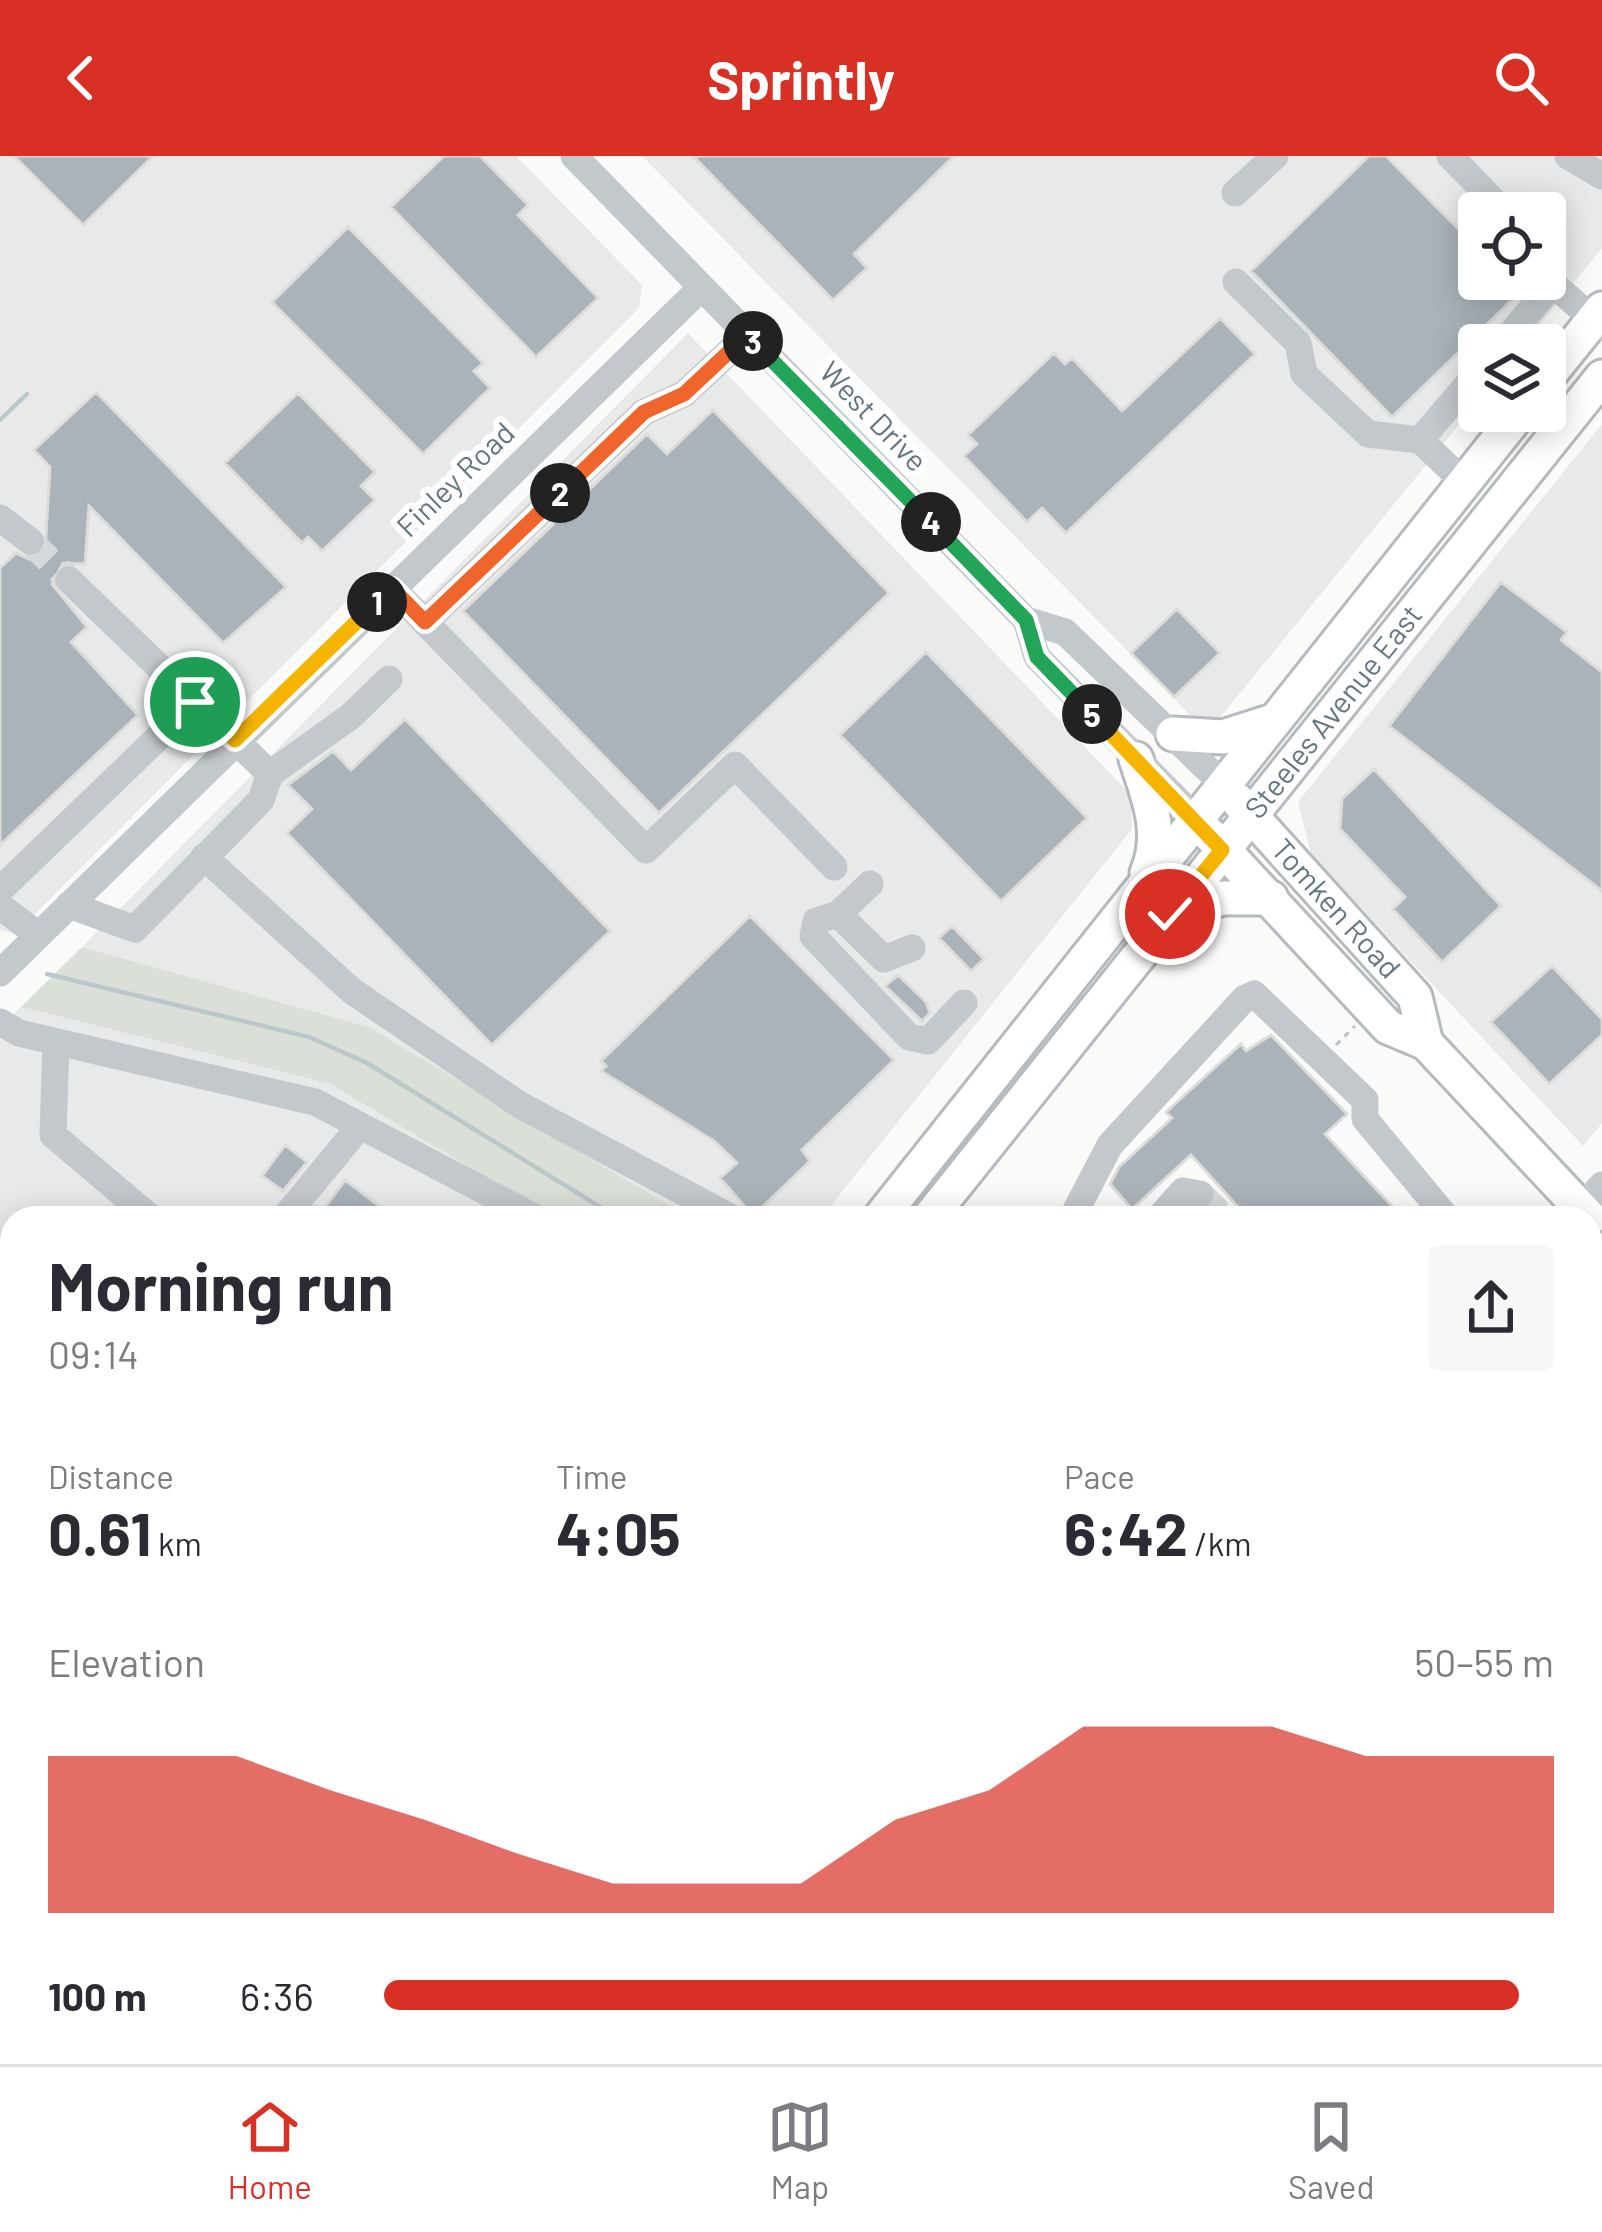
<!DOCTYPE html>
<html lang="en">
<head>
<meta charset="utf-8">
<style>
  :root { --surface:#fff; --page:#f7f7f7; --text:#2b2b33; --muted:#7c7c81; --line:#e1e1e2; --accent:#d93025 }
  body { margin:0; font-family:Barlow,sans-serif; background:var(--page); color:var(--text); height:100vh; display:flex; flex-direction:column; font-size:45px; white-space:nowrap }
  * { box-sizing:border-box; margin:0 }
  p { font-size:39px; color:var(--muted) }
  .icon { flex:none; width:66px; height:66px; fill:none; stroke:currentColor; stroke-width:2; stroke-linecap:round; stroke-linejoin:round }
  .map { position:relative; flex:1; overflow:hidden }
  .details { position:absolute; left:0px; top:1050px; width:1602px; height:858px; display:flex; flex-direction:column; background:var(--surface); border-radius:36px 36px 0 0; box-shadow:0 6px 30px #0003 }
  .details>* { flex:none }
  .controls { position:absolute; left:1458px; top:36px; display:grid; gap:24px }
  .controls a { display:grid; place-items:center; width:108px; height:108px; border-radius:12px; background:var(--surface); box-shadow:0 6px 30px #0003; font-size:60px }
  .pin { position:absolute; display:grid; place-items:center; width:102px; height:102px; color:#fff; margin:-51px; border:6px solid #fff; border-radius:50%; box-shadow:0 3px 12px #0007 }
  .km { position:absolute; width:60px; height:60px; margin:-30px; border-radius:50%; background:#222; color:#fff; font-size:33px; line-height:60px; text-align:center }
  .round { display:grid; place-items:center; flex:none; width:126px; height:126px; border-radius:12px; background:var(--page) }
  .overview { display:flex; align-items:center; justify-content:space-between; height:204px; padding:0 48px }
  h1 { font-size:66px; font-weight:700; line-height:90px }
  .figures { display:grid; grid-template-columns:repeat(3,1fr); gap:18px; height:204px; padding:12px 48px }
  .figures div { display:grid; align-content:center }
  .figures b { font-size:60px; font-weight:700 }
  .figures small { font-size:33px; font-weight:400 }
  .figures p { font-size:33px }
  .chart { height:336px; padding:24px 48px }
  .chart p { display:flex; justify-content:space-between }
  .chart svg { width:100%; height:216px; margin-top:12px; fill:var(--accent); opacity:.7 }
  ul { padding:0 48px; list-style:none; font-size:39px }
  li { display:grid; grid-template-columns:192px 144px 1fr; align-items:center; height:90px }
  li i { height:30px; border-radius:15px; background:var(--accent) }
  header { display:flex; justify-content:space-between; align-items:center; height:156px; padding:0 48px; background:var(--accent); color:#fff; font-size:54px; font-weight:700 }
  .dock { display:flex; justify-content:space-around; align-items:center; height:168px; border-top:3px solid var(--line); background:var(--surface); font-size:33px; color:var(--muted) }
  .dock a { display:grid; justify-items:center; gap:6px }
  .dock .selected { color:var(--accent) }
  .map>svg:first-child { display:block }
</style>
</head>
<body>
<header><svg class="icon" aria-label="back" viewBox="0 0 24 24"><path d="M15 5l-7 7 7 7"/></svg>Sprintly<svg class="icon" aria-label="search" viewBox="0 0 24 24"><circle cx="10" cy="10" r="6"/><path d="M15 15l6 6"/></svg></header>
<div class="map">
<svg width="1602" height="1908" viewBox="0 0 1602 1908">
  <rect width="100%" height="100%" fill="#fafaf8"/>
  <!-- built -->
  <path fill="#e8e9e9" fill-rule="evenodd" d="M0,0h516l126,129 -3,23 -624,626 -15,-4z
    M642,0h960v92l-79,97h-44v55l-261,320 -21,2zM1479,57h66v66h-66z
    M688,177l442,461 2,35 -311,389h-130l-322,-191 -287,-80z
    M1602,268v699l-19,23 -272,-292 -13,-52z
    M21,851l309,77 224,134h-542v482l-12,-7v-667z
    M1590,1123l12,12v326l-12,11z
    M1602,1546v306l-12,1v-295z
    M728,1896h258v12h-258z
    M1602,1901v7h-184z"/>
  <!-- green -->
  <path fill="#dadfd7" d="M82,791l287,80 322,191h-137l-224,-134 -309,-77z"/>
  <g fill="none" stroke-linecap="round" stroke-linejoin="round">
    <!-- stream -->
    <path stroke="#bbc7cb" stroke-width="4.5" d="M0,264l27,-26
      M47,818l262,63 58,26 251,155
      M1590,1517l12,-10"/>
  </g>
  <!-- building -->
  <path fill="#aab3b9" stroke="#dcdcda" stroke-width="3" d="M14,0h139l-70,69z
    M444,0h36l48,49 -10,10 80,83 -62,59 -145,-150z
    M693,0h261l-100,98 13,14 -34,32z
    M1369,0h17l93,94v29h29l12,13 -128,125 -141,-146z
    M348,71l135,136 -9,8 16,17 -67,66 -151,-152z
    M1220,162l35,36 -189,179 -24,-25 -15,14 -63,-66 13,-12 -9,-9 86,-82 11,11 7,-6 50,53z
    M96,236l190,195 -63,56 -134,-137 -4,58 -22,-1 -11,21 35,43 -16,15 67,73 -138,130v-277l16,-15 13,6 16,-8 5,-84 -16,-17z
    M298,237l77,79 -14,14 14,14 -53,51 -14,-14 -6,6 -77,-80z
    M713,254l176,183 -230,220 -196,-202 184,-177 20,20z
    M1501,426l66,50 -6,8 41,32v219l-213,-165z
    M1177,453l43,44 -46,44 -43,-44z
    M926,496l161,166 -86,83 -161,-166z
    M405,563l205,212 -118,114 -205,-212 25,-24 -24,-24 45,-34 18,19z
    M1374,613l127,137 -59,56 -49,-53 12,-12 -65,-68 2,-30z
    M750,760l144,144 -92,90 8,11 -57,55 -33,-38 17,-15 -23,-22 -113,-70 5,-5 -5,-5z
    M952,770l32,33 -13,12 -32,-33z
    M1552,810l50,53v16l-53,49 -58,-62z
    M898,819l28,27 4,11 -8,8 -37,-35z
    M1271,879l76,79 -22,20 78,84h-155l-57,-63 -59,54 -22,-25 9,-17 53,-49 -6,-6 75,-68 5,7z
    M285,989l22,17 -24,29 -21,-15z
    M345,1024l50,38h-88l10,-12 6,4z"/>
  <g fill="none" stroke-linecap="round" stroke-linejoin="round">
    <!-- minor-tunnel -->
    <path stroke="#d5d9db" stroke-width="27" stroke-dasharray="27 14" stroke-linecap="butt" d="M30,385l39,39
      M1200,1038l24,24"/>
    <defs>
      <g id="major">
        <path d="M1545,224l57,-71"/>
        <path d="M1173,578l50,3 50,-16"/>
        <path d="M1136,603c13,39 28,75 11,114"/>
        <path id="s1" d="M1237,644l178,197 11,46"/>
        <path d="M1209,678l179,193 38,16 164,175"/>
        <path d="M1170,757l53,-15h48"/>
        <path d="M880,1062l641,-807"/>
        <path id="s2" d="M929,1062l673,-841"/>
        <path d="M251,1908l9,-12"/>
      </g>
      <path id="highway" d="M0,1598l12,10
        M0,1731l12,13
        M0,1869l12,12
        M157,1896l11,12
        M570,1896l2,12
        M624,1896l1,12"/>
    </defs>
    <!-- major casing -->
    <use href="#major" stroke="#b5babe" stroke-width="39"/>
    <!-- highway casing -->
    <use href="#highway" stroke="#b4b9bd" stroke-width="45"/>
    <!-- path -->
    <path stroke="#bbbfc2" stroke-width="3" stroke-dasharray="6 6" stroke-linecap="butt" d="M1336,889l19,-19"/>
    <!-- minor -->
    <path stroke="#c3c8cc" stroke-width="27" d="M574,0l452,464 11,37 159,162
      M1450,0l55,57
      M1568,0l34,20
      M1235,37l40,-37
      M1545,121l57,50
      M1236,126l62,61 6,31 64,60 52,6
      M1501,189l52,-61
      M1464,326l-44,-42 59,-69
      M0,362l30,23
      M69,424l201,194 -9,26 -126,129 -66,-24
      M392,432l33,34 219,-210 40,-18 63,-59
      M1026,464l39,12 159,153
      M425,466l221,228 89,-85 99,102
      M270,618l81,-58 38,-37
      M204,701l148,134 168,114 212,113
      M0,734l195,-188
      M0,750l38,29
      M838,758l32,-30
      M912,792l-28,11 -46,-45 -22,7 -3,15 96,101 19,4 36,-38
      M0,817l701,-685
      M0,866l19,11 296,69 221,116
      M56,886l-3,93 98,83
      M284,1062l76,-92
      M1084,1062l-8,-8 34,-65 135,-147 9,-4 111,106v19l82,99
      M1159,1062l24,-27 17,3
      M1573,1062l29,-33
      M1590,1882h12
      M1019,1901l153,-5"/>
    <!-- major -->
    <use href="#major" stroke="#fff" stroke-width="33"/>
    <!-- highway -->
    <use href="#highway" stroke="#fff" stroke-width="39"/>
    <defs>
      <path id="major-bridge" d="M210,1908l10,-12"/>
    </defs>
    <!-- major-bridge casing -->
    <use href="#major-bridge" stroke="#b5babe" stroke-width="39" stroke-linecap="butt"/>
    <!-- major-bridge -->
    <use href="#major-bridge" stroke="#fff" stroke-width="33"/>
  </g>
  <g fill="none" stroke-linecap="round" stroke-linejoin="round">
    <defs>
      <path id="split-1" d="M195,546l40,38 142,-138"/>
      <path id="split-2" d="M377,446l15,-14 33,34 135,-129"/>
      <path id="split-3" d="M560,337l84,-81 40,-18 63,-59 6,6"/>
      <path id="split-4" d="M753,185l178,181"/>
      <path id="split-5" d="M931,366l95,98 11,37 55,57"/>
      <path id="split-6" d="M1092,558l130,136 -52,64"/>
    </defs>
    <!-- split-1 casing -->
    <use href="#split-1" stroke="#fff" stroke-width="24"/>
    <!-- split-2 casing -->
    <use href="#split-2" stroke="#fff" stroke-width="24"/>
    <!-- split-3 casing -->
    <use href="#split-3" stroke="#fff" stroke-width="24"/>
    <!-- split-4 casing -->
    <use href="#split-4" stroke="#fff" stroke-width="24"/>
    <!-- split-5 casing -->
    <use href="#split-5" stroke="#fff" stroke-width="24"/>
    <!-- split-6 casing -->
    <use href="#split-6" stroke="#fff" stroke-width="24"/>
    <!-- split-1 -->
    <use href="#split-1" stroke="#f5b400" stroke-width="15"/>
    <!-- split-2 -->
    <use href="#split-2" stroke="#f0652b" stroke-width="15"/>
    <!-- split-3 -->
    <use href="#split-3" stroke="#f0652b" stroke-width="15"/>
    <!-- split-4 -->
    <use href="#split-4" stroke="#22a559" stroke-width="15"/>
    <!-- split-5 -->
    <use href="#split-5" stroke="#22a559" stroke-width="15"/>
    <!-- split-6 -->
    <use href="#split-6" stroke="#f5b400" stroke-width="15"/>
  </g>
  <g text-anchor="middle" stroke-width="12" stroke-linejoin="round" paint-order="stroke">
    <!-- street labels -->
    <g font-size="30" fill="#657683" stroke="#fff">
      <text transform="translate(873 261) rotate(46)" y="10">West Drive</text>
      <text transform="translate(456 324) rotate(-44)" y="10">Finley Road</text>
      <text dy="10" stroke="none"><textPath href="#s2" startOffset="648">Steeles Avenue East</textPath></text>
      <text dy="10" stroke="none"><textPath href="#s1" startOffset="147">Tomken Road</textPath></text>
    </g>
  </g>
</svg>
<div class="controls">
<a><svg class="icon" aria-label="locate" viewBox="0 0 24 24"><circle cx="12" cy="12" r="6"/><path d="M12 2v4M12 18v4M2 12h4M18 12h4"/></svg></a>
<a><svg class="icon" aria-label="layers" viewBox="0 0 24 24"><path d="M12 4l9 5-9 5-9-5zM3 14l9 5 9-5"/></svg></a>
</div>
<div class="pin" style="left:195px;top:546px;background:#1e9e55"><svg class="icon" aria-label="arrive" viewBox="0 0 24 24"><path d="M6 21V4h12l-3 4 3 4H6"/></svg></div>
<div class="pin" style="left:1170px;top:758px;background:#d93025"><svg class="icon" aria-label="check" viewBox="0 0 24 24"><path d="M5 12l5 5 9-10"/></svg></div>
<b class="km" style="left:377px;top:446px">1</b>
<b class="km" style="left:560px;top:337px">2</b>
<b class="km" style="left:753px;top:185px">3</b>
<b class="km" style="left:931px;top:366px">4</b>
<b class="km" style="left:1092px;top:558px">5</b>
<section class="details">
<div class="overview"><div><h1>Morning run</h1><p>09:14</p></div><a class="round"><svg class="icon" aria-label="share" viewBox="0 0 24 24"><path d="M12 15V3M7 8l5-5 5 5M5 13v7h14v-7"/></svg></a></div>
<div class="figures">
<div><p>Distance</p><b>0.61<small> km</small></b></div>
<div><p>Time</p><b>4:05</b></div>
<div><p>Pace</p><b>6:42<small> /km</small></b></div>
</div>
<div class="chart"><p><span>Elevation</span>50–55 m</p>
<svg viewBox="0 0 160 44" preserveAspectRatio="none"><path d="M0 44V12L10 12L20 12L30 19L40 25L50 32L60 38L70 38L80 38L90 25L100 19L110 6L120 6L130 6L140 12L150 12L160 12V44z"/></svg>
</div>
<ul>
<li><b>100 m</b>6:36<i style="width:97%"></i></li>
</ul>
</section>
</div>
<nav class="dock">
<a class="selected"><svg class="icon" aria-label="home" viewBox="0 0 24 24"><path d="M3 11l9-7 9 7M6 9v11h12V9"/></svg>Home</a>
<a><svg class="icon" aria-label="map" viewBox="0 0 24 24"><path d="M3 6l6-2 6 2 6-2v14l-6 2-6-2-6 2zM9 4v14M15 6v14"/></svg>Map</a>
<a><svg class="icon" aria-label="saved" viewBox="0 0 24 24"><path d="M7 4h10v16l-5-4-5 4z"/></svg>Saved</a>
</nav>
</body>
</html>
